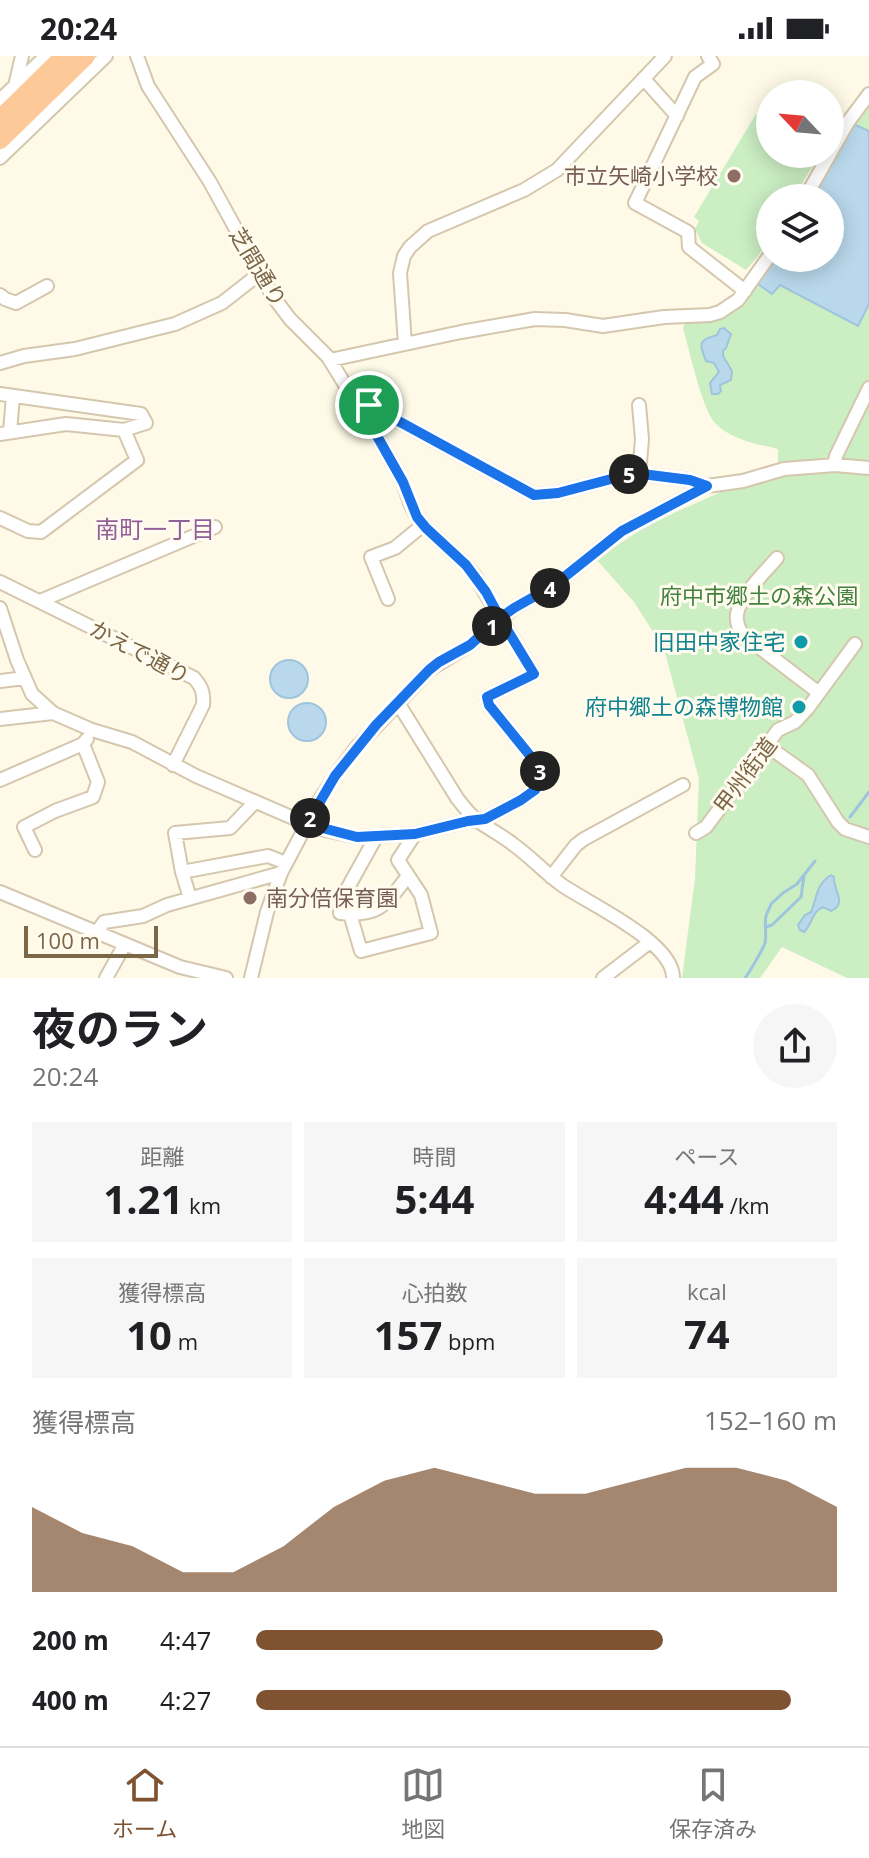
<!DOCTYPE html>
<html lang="ja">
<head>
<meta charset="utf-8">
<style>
  :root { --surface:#fff; --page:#f6f6f6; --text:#202124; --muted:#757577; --line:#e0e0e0; --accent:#7f5331 }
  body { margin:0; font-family:"Open Sans","Noto Sans JP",sans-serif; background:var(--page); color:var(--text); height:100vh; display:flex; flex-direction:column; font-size:30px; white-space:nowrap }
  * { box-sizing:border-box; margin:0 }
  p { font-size:26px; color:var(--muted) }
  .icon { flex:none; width:44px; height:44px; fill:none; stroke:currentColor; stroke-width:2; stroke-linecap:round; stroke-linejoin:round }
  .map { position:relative; height:922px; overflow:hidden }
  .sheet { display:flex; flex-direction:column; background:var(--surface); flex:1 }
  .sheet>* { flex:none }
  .needle { width:52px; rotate:296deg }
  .controls { position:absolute; left:756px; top:24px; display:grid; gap:16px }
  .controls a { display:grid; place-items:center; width:88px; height:88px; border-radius:50%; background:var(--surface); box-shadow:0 4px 20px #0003; font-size:40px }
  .scale { position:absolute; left:24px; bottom:20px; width:134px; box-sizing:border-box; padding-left:8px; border:4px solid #7b6648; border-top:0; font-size:22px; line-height:28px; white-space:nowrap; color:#7b6648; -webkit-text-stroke:6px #fffcef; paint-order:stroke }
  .pin { position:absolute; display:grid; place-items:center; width:68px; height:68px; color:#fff; margin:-34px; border:4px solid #fff; border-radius:50%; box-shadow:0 2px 8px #0007 }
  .km { position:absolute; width:40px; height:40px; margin:-20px; border-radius:50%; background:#222; color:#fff; font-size:22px; line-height:40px; text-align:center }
  .round { display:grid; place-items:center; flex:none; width:84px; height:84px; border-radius:42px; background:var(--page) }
  .summary { display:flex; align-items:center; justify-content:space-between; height:136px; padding:0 32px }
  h1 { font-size:44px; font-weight:700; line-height:60px }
  .figures { display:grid; grid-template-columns:repeat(3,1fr); gap:12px; height:136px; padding:8px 32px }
  .figures div { display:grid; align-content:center; border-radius:0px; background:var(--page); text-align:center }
  .figures b { font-size:40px; font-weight:700 }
  .figures small { font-size:22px; font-weight:400 }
  .figures p { font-size:22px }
  .chart { height:224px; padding:16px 32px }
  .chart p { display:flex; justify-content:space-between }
  .chart svg { width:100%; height:144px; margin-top:8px; fill:var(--accent); opacity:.7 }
  ul { padding:0 32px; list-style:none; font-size:26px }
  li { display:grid; grid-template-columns:128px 96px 1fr; align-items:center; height:60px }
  li i { height:20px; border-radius:10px; background:var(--accent) }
  .status { display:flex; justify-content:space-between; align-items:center; height:56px; padding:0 40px; background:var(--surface); direction:ltr }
  .status svg { height:22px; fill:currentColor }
  .menu { display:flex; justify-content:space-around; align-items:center; height:112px; border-top:2px solid var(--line); background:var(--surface); font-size:22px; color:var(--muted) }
  .menu a { display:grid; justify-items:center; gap:4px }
  .menu .on { color:var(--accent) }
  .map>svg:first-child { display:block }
</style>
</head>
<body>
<div class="status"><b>20:24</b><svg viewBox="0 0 49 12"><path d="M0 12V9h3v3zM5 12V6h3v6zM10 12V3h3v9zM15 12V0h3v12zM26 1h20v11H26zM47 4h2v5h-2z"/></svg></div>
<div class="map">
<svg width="869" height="922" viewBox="0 0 869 922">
  <rect width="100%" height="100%" fill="#fefae7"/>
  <!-- green -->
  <path fill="#cbeec3" d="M869,43v879h-22l-65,-31 -22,31h-78l13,-100 4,-99 -35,-130 -30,-47 -38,-43 54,-35 88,-40 40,-9v-26c-21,-5 -47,-9 -63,-26 -13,-14 -26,-74 -32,-95l3,-7 36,-5 49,-58h59v-60h-22z
    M756,58l14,9v31h50l-27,44h-23v38l-12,20 -12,14 -44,-27 -7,-14 4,-8 -5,-4z"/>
  <!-- water -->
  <path fill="#b9d8eb" stroke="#9ec5dd" stroke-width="2" d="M853,68l16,7v173l-11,22 -78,-41 -8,9 -17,-12 16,-24h59v-60h-20z
    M724,272l7,6 -5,14 -3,3v5l9,15 -1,9 -11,5 1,6 -3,3h-6l-2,-11 9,-11 -5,-9 -8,-2c-7,-18 -8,-21 11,-26l3,-6z
    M270 623a19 19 0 1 1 38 0a19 19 0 1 1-38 0Z
    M288 666a19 19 0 1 1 38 0a19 19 0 1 1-38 0Z
    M831,819l3,2c-1,14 14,26 -3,34l-8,-4c-11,4 -11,18 -19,25l-4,-2 -2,-5 7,-10 6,-3c6,-14 5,-28 20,-37z"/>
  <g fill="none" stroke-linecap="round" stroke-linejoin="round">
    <!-- stream -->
    <path stroke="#9ec5dd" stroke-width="3" d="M850,761l19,-25
      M766,871l6,-2 29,-28 3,-21
      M745,922c4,-5 18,-29 20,-35 2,-9 -1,-19 1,-27 1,-4 4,-8 5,-12l12,-11 14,-9 18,-23"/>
    <defs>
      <path id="minor" d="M137,0l11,30 62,96 62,113 18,24 38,38 24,39 182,99 24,-2 76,-20 56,7 17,6
        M708,0l5,8 -18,13 -60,126 53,29 1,15 56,44
        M644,23l33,37
        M15,30l7,-30
        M0,44l46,-44
        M0,102l106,-102
        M805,142l43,-76 21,-28
        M0,239l5,4 11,4 31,-17
        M405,288l-5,-71 4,-17 6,-9 18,-16 96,-41 33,-20 108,-114
        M330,304l131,-28 74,-13 30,1 38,6 61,-9 46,-2 10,-3 18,-12 32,-45
        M0,307l24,-7 51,-7 100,-25 47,-21 37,-29
        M0,338l141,20 5,9 -22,7 -58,-6 -66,10
        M10,376l3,-36
        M835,406l1,-6 33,-68
        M639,418l3,-35 -3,-34
        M0,462l28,13 13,1 96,-72 -13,-30
        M777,502c-12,14 -37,38 -40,56 -1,7 2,15 5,20l77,59
        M0,526l194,96c8,9 10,15 9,27l-30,60
        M388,543l-17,-42 24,-9 28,-23
        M40,545l175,-74
        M0,552l17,52 15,34 21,19 39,17 40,12 64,34 111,48 18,6 32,7 58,-3 53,-13 17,-2 36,-19 14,-10 5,-8 2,-8 -6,-11 -47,-58 -2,-8 47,-23 -59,-98 -9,-11 -40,-37 -9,-11 -7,-14 -7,-21 -35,-62 1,-15
        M0,625l25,-3
        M398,647l59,95c6,8 12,16 21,23 11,8 25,15 36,24 17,12 31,28 48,40 27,19 112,57 111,93
        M0,663l53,-6
        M766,689l42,30 30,47 7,7 24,8
        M0,724l83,-36 4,-5
        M696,777l10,-6 72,-97 17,-8 13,-14 47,-64
        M376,781l-35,63 -1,13c40,4 46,-9 68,-37
        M35,794l-11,-23 31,-16 38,-14 5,-15 -15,-38
        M182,816l86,-16 18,7
        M551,821l25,-32 8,-6 99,-54
        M0,836l180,75 46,11
        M190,842l-8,-26 -7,-39 55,-5 25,-26
        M350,858l11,37 70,-18 -10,-38 -23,-35 17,-26
        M97,876l7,-10 39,-6 24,-11 114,-32
        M106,922l19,-34
        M251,922l16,-66 14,-39 38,-72 16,-25 21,-28 73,-78 41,-25 44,-37 39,-22 69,-55 85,-45 36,-5 41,-12 51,-4 34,3
        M603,922l47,-36"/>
      <path id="highway" d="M0,63l64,-63
        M0,84l86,-84"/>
    </defs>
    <!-- minor casing -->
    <use href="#minor" stroke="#d4c7ae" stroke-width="16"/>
    <!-- highway casing -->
    <use href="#highway" stroke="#dfdad3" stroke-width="22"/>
    <!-- minor -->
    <use href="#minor" stroke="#fff" stroke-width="12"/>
    <!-- highway -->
    <use href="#highway" stroke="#fec998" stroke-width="18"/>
  </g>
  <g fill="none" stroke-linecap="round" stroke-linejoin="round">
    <defs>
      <path id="route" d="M369,349l-1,15 35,62 14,35 9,11 40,37 20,27 14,26 -30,27 -31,17 -10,8 -53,55 -41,51 -28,48 50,13 58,-3 53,-13 17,-2 36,-19 14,-10 5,-8 2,-8 -6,-11 -47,-58 -2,-8 47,-23 -34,-56 14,-10 39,-22 69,-55 85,-45 -17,-6 -56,-7 -76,20 -24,2 -165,-90"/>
    </defs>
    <!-- route casing -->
    <use href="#route" stroke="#fff" stroke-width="16"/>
    <!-- route -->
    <use href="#route" stroke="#1a73e8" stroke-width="10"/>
  </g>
  <!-- markers -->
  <g fill="#8d6e63" stroke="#fffcef" stroke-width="3">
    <circle cx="734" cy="120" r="8"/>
    <circle cx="250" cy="842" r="8"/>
  </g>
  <g fill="#0f9aa8" stroke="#fffcef" stroke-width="3">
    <circle cx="801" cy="586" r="8"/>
    <circle cx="799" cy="651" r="8"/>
  </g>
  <g text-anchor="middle" stroke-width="6" stroke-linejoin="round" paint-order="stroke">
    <!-- education labels -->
    <g font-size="22" fill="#785e54" stroke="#fffcef" text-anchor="end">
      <text x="718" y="128">市立矢崎小学校</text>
      <text x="266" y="850" text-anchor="start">南分倍保育園</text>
    </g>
    <!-- street labels -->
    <g font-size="22" fill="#7b6648" stroke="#fffcef">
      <text transform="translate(258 211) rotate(59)" y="8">芝間通り</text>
      <text transform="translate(140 596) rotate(28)" y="8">かえで通り</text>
      <text transform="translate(745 719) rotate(-53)" y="8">甲州街道</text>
    </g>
    <!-- park labels -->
    <g font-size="22" fill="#43823e" stroke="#fffcef">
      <text x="759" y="548">府中市郷土の森公園</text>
    </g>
    <!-- culture labels -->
    <g font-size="22" fill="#0d838f" stroke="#fffcef" text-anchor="end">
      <text x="785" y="594">旧田中家住宅</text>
      <text x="783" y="659">府中郷土の森博物館</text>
    </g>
    <!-- neighbourhood labels -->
    <g font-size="24" fill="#915f98" stroke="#fffcef">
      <text x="155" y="482">南町一丁目</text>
    </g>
  </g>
</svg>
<div class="controls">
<a><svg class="needle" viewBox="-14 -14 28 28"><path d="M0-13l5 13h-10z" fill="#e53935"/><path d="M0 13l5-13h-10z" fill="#757577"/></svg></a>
<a><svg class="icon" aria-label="layers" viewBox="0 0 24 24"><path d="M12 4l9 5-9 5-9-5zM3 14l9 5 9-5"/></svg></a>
</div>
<div class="scale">100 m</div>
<div class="pin" style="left:369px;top:349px;background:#1e9e55"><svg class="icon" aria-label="arrive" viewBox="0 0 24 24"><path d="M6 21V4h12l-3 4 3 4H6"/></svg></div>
<b class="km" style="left:492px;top:570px">1</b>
<b class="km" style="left:310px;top:762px">2</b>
<b class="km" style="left:540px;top:715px">3</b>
<b class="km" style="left:550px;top:532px">4</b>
<b class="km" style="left:629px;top:418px">5</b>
</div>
<section class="sheet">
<div class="summary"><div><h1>夜のラン</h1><p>20:24</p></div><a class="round"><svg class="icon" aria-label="share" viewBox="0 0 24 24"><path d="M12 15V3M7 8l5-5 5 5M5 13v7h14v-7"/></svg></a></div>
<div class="figures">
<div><p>距離</p><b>1.21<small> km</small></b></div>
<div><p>時間</p><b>5:44</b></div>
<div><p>ペース</p><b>4:44<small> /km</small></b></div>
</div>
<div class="figures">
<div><p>獲得標高</p><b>10<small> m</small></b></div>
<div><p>心拍数</p><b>157<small> bpm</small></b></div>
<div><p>kcal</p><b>74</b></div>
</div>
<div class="chart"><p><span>獲得標高</span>152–160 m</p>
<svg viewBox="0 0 160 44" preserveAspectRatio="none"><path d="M0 44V18L10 26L20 30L30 38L40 38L50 30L60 18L70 10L80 6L90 10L100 14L110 14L120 10L130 6L140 6L150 10L160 18V44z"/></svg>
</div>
<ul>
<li><b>200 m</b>4:47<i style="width:70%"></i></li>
<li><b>400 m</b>4:27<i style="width:92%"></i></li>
</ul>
</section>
<nav class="menu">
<a class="on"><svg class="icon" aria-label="home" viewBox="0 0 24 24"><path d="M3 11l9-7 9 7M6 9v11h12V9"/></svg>ホーム</a>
<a><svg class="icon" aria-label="map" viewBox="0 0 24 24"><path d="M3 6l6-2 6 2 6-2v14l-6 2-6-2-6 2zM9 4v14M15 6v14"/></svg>地図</a>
<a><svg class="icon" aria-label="saved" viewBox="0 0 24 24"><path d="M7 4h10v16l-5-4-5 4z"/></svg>保存済み</a>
</nav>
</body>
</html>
